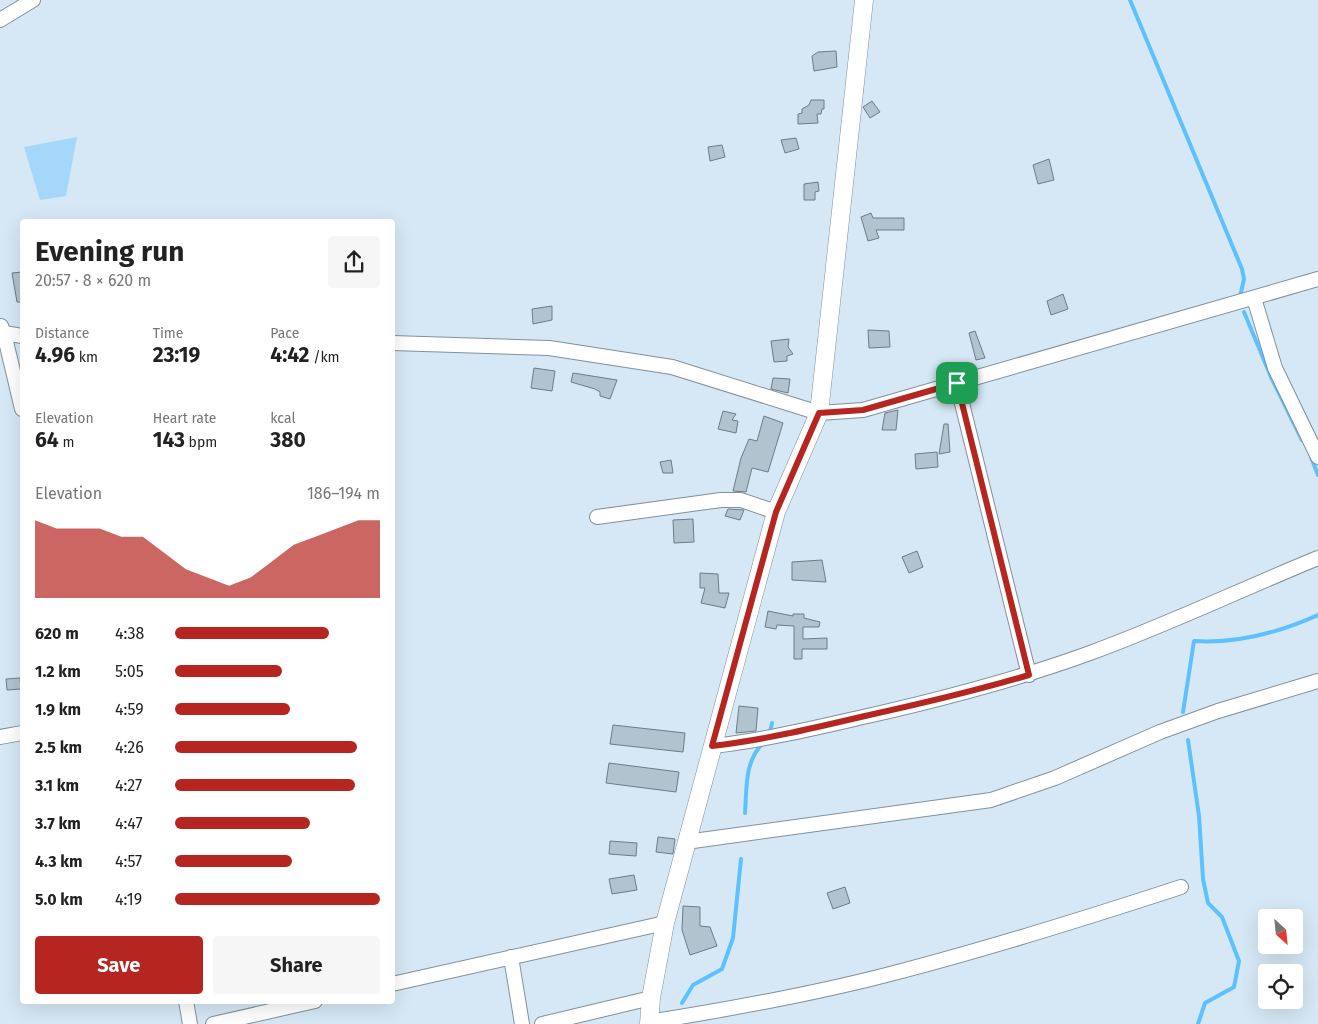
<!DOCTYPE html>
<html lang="en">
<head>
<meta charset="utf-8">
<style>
  :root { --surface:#fff; --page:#f6f6f6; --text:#222; --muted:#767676; --accent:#b62621 }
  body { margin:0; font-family:"Fira Sans",sans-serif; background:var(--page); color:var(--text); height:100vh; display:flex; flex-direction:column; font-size:19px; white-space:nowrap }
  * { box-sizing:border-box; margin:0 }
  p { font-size:16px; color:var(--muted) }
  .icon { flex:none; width:28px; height:28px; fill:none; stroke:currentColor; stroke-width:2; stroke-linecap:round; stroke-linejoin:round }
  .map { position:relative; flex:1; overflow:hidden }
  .side { position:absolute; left:20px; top:219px; width:375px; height:785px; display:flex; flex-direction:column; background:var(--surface); border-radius:5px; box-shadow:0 5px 20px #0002 }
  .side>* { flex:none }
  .needle { width:32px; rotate:153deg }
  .controls { position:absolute; left:1258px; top:909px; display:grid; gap:10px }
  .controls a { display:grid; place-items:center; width:45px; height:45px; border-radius:5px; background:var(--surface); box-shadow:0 5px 20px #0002; font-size:25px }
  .pin { position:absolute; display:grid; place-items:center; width:42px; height:42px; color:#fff; margin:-21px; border-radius:10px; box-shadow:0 2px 8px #0006 }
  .round { display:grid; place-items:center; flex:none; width:52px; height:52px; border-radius:5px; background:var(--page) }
  .headline { display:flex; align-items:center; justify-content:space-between; height:85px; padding:0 15px }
  h1 { font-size:28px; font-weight:700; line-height:38px }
  .figures { display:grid; grid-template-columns:repeat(3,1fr); gap:8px; height:85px; padding:5px 15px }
  .figures div { display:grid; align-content:center }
  .figures b { font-size:21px; font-weight:700 }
  .figures small { font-size:14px; font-weight:400 }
  .figures p { font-size:14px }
  .chart { height:140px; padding:10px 15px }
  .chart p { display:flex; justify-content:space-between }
  .chart svg { width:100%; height:90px; margin-top:5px; fill:var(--accent); opacity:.7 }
  .action { display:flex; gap:10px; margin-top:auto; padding:10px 15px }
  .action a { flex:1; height:58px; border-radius:5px; background:var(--accent); color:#fff; font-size:20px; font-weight:700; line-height:58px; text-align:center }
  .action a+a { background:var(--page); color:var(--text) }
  ul { padding:0 15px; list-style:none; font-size:16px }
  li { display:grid; grid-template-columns:80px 60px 1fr; align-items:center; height:38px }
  li i { height:12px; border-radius:6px; background:var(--accent) }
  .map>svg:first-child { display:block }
</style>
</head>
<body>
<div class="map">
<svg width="1318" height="1024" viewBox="0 0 1318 1024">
  <rect width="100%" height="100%" fill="#d6e8f5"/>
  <!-- green -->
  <path fill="#a4d7f9" d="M77,137l-11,59 -26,4 -16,-53z"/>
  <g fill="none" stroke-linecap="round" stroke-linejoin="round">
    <!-- stream -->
    <path stroke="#5dc1fe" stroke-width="4" d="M1130,0l112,269 2,10 -4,18
      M1244,312l27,65 31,63
      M1311,457l7,18
      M1183,712l11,-71c42,3 86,-9 124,-26
      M770,732l2,-9
      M1188,740l11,76 4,63 5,24 14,14 17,44 -5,26 -29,16 -7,21
      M745,813c2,-26 -1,-50 18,-70
      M682,1003l11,-18 29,-16 11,-31 8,-79"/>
  </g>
  <!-- building -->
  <path fill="#b1c3cf" stroke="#6c7c88" d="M836,51l1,16 -23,4 -2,-15 6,-4z
    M811,100h13v9h-2l-1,5h-4l1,9 -20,1v-10l4,-1v-4l7,-4z
    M872,101l8,11 -10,6 -7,-11z
    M796,138l3,11 -14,4 -4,-13z
    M722,145l3,12 -15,4 -2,-14z
    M1049,159l5,21 -16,4 -5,-19z
    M818,182l1,9 -4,1v8h-11v-16z
    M871,213l2,5h31v12h-28l3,8 -11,3 -7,-24z
    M22,272v30h-5l-5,-29z
    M1063,294l5,15 -17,6 -4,-14z
    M552,306v14l-19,4 -1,-15z
    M868,330l21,1 1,16 -21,1z
    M975,331l10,27 -9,2 -7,-27z
    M789,339l-1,8 5,7 -6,2v5l-13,1 -3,-21z
    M534,368l21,3 -3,20 -21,-3z
    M573,373l44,7 -7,19 -10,-3v-4l-5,-3 -24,-7z
    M773,378l17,1 -2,14 -17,-4z
    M898,410l-2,20h-14l3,-17z
    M723,411l13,3 -4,6 6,1 -2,12 -18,-4z
    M764,416l19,7 -15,49 -16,-4 -6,24 -13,-1 8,-33 8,-19 8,2z
    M944,424h4l2,28 -11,2z
    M937,452l1,15 -22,2 -1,-15z
    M671,460l2,13h-10l-3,-11z
    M728,509l16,1 -4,10 -15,-4z
    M693,519l1,23 -20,1 -1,-23z
    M917,551l6,16 -14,6 -7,-16z
    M822,560l4,22 -34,-2v-18z
    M700,573l18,1 1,19h10l-4,15 -24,-5 4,-15h-5z
    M768,611l25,5v-2h11v4l16,4 -1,5h-16v12l24,-1v11h-25v10h-8v-33l-17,-1 -1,4 -11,-2z
    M20,678l1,11 -14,1 -1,-11z
    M739,706l19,2 -2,23 -20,2z
    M613,725l72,8 -2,19 -73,-8z
    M609,763l70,9 -3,20 -70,-9z
    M658,837l17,2 -2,15 -17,-2z
    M610,841l27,2 -1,13 -27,-2z
    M634,875l3,15 -25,4 -3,-15z
    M845,887l5,16 -17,6 -6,-16z
    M683,906l17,1v19l10,1 7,19 -27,9 -8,-25z"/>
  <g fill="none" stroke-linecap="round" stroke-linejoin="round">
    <defs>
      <path id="minor" d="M0,20l33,-20
        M1254,298l21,70 43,89
        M1,326l3,7 18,3
        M0,334l4,-1 18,76
        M392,343l157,5 123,19 147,46 44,-3 455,-131
        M957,383l72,292
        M597,517l124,-17h20l35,12
        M0,737l22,-4
        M712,746c54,-6 107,-19 160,-31 74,-17 147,-36 218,-62 77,-28 152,-64 228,-95
        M686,842l305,-42 64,-22 105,-46 58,-21 100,-30
        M511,957l11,67
        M392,984l273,-61
        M186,1001l4,23
        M649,1022c82,-13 165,-28 245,-49 97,-25 192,-55 287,-86
        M213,1024l102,-23
        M542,1024l109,-26"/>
      <path id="tertiary" d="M649,1024l2,-26 14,-75 111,-411 43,-99 45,-413"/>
    </defs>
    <!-- minor casing -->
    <use href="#minor" stroke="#80919c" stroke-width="16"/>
    <!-- tertiary casing -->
    <use href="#tertiary" stroke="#80919c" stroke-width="19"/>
    <!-- minor -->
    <use href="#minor" stroke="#fff" stroke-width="14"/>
    <!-- tertiary -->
    <use href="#tertiary" stroke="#fff" stroke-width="18"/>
  </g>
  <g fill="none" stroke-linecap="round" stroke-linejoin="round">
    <defs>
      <path id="route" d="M957,383l72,292c-54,16 -109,29 -164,41 -51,12 -101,24 -153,30l64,-234 43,-99 44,-3z"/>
    </defs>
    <!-- route casing -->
    <use href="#route" stroke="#fff" stroke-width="10"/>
    <!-- route -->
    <use href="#route" stroke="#b62621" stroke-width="6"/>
  </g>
</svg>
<div class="controls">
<a><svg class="needle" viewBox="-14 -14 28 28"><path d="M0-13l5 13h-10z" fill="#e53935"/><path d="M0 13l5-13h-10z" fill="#767676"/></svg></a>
<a><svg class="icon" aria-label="locate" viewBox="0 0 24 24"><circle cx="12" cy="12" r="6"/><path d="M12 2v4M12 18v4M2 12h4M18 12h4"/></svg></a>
</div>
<div class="pin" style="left:957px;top:383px;background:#1e9e55"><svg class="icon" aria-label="arrive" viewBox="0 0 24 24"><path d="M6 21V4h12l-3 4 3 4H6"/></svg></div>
<section class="side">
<div class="headline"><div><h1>Evening run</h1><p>20:57 · 8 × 620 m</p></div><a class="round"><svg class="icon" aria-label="share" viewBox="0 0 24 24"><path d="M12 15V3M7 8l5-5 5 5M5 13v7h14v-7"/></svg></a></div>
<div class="figures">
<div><p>Distance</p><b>4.96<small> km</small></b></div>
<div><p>Time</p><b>23:19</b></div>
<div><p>Pace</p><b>4:42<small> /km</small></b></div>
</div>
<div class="figures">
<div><p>Elevation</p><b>64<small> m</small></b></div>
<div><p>Heart rate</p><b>143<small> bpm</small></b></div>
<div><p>kcal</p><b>380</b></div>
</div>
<div class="chart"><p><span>Elevation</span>186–194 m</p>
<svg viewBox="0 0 160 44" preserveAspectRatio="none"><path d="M0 44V6L10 10L20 10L30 10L40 14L50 14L60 22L70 30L80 34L90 38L100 34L110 26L120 18L130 14L140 10L150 6L160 6V44z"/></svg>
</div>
<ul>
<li><b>620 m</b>4:38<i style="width:75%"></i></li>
<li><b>1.2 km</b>5:05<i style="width:52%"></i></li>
<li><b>1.9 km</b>4:59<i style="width:56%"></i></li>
<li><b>2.5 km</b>4:26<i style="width:89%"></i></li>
<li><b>3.1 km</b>4:27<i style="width:88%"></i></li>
<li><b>3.7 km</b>4:47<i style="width:66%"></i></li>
<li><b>4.3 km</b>4:57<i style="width:57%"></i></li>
<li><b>5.0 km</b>4:19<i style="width:100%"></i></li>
</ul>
<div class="action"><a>Save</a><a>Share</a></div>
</section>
</div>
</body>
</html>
